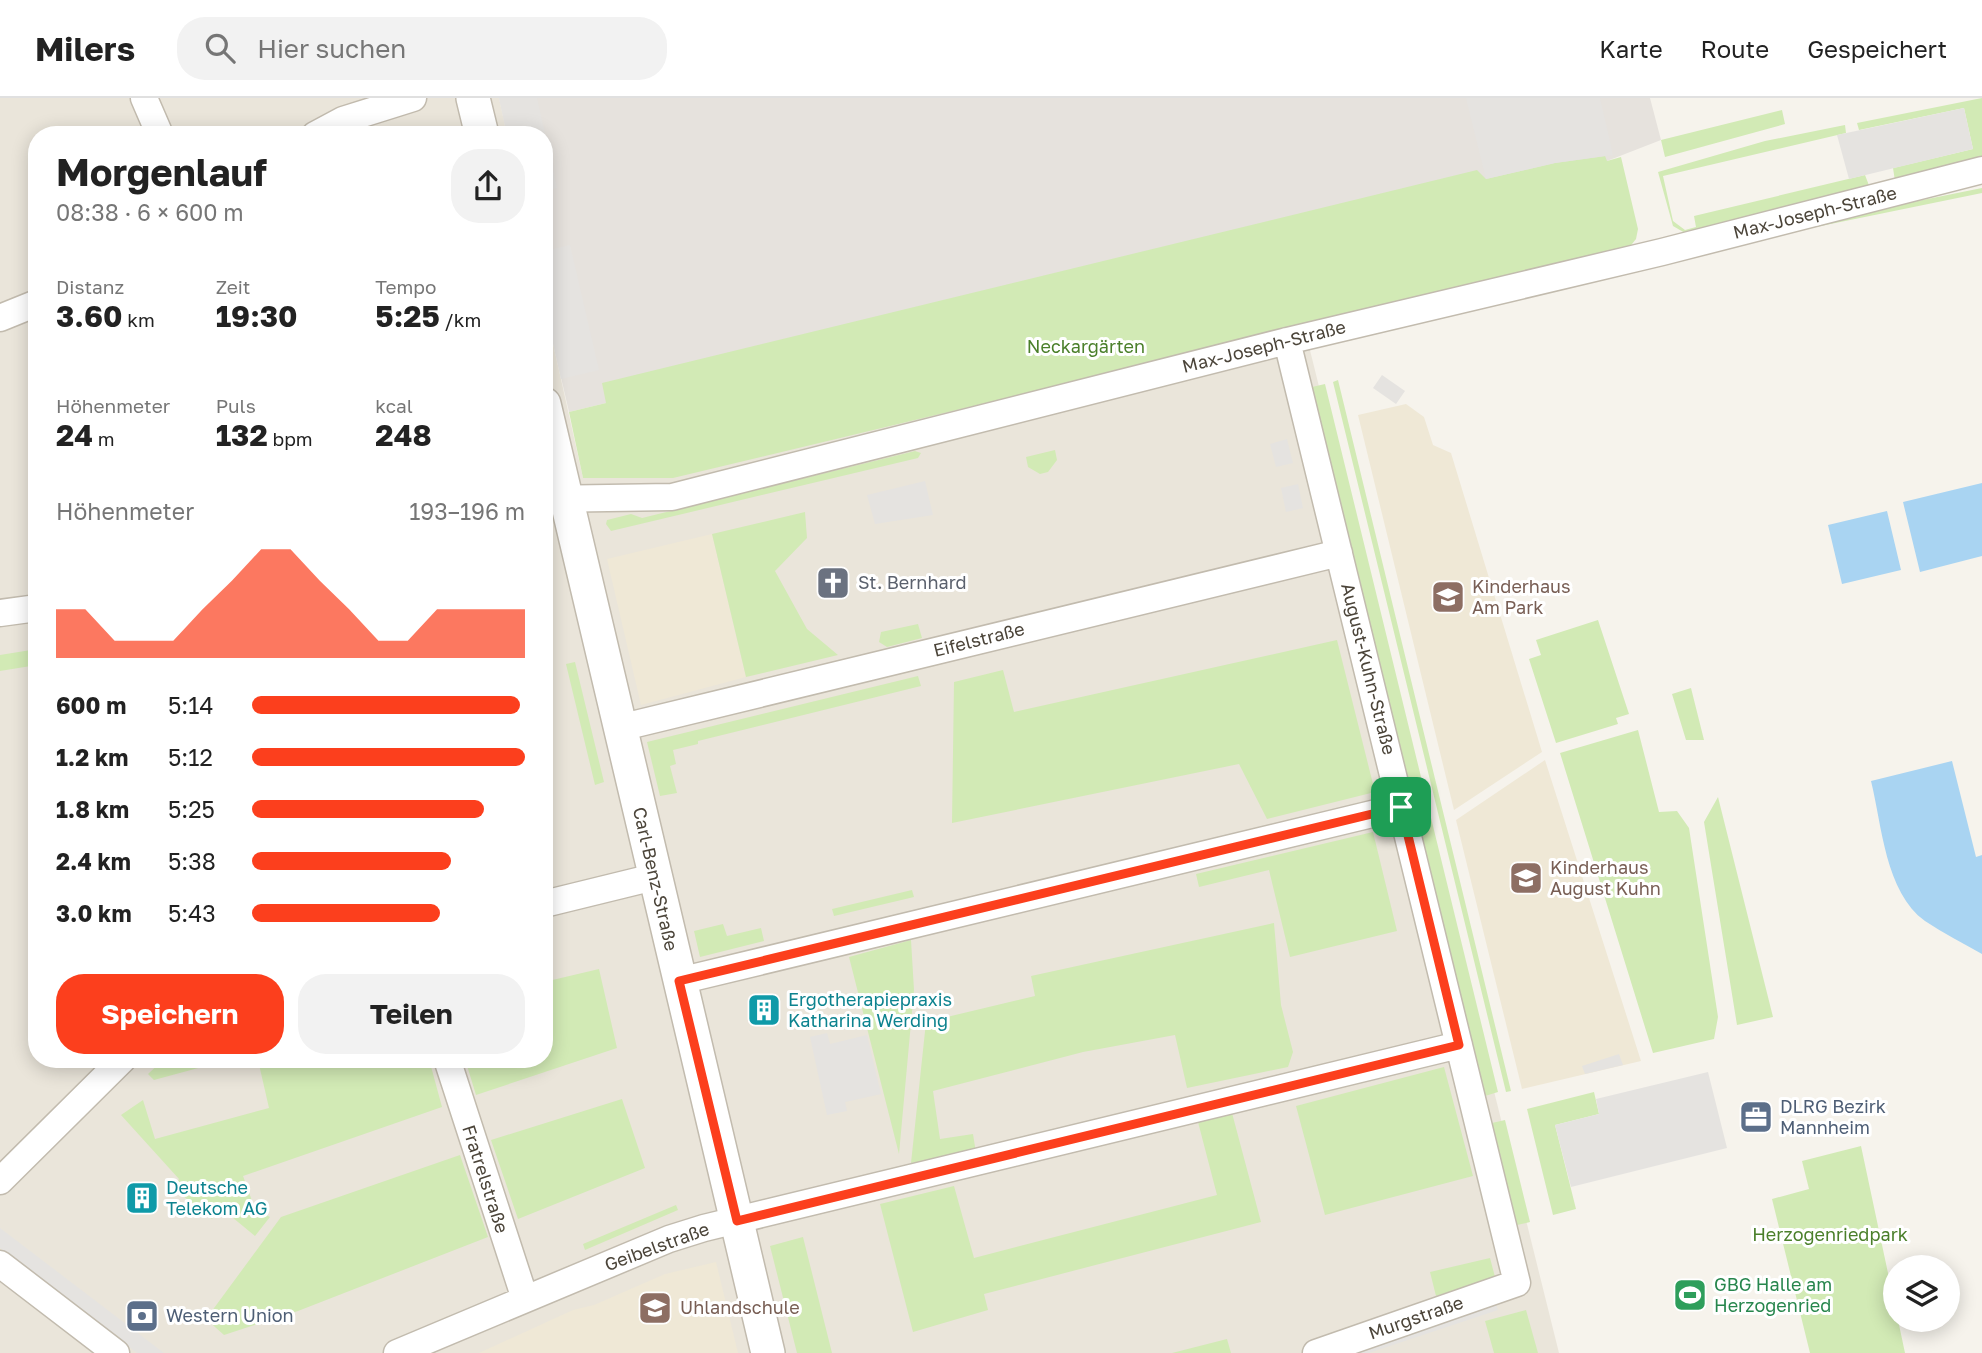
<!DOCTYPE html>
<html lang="de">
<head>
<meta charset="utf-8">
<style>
  :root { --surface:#fff; --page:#f2f2f2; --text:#222; --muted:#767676; --line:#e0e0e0; --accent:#fc3f1d }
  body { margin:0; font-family:"Golos Text",sans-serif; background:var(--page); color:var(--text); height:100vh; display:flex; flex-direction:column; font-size:26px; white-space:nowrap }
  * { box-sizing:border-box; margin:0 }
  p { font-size:23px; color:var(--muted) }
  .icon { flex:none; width:38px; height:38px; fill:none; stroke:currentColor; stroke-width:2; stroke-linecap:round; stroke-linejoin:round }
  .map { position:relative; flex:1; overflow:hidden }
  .drawer { position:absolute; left:28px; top:28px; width:525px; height:942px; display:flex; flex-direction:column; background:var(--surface); border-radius:28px; box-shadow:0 4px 18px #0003 }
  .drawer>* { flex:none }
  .fabs { position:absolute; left:1883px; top:1157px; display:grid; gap:14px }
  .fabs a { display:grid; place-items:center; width:77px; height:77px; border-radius:50%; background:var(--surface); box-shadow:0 4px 18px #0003; font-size:35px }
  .pin { position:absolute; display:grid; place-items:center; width:60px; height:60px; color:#fff; margin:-30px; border-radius:14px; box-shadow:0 4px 10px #0006 }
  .round { display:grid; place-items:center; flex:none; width:74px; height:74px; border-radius:28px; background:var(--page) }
  .summary { display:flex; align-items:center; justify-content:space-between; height:119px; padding:0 28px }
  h1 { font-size:38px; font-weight:700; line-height:52px }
  .stats { display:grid; grid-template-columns:repeat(3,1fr); gap:10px; height:119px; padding:7px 28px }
  .stats div { display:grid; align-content:center }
  .stats b { font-size:30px; font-weight:700 }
  .stats small { font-size:19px; font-weight:400 }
  .stats p { font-size:19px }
  .chart { height:196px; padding:14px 28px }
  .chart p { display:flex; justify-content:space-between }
  .chart svg { width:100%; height:126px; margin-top:7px; fill:var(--accent); opacity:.7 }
  .cta { display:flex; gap:14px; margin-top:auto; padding:14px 28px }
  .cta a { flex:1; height:80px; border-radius:28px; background:var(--accent); color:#fff; font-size:28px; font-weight:700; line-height:80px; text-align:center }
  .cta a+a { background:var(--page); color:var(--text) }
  ul { padding:0 28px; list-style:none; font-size:23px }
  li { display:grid; grid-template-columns:112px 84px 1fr; align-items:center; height:52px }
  li i { height:18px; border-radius:9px; background:var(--accent) }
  header { display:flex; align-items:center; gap:42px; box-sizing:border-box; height:98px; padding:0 35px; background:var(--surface); border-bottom:2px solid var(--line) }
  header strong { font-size:33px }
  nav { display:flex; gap:38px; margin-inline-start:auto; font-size:24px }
  .search { width:490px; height:63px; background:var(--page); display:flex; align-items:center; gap:18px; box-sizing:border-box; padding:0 24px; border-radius:28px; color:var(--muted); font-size:26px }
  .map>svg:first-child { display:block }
</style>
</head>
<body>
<header>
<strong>Milers</strong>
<div class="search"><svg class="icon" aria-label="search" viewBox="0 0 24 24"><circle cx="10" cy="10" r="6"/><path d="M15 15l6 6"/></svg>Hier suchen</div>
<nav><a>Karte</a><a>Route</a><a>Gespeichert</a></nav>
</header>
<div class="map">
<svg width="1982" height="1255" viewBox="0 0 1982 1255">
  <rect width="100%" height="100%" fill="#f6f3ec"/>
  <!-- residential -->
  <path fill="#eae5da" d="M0,0h499l8,37h-470v924h507v-756l39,175 718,-164 258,1039h-1559z"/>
  <!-- industrial -->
  <path fill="#e6e2dd" d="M499,0h1151l11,42 -54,21 -1038,251 -25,-109v-168h-37z"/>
  <!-- education -->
  <path fill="#efe8d6" d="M1406,306l18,13 9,28 18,8 91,299 -88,58 -96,-395z
    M712,436l34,143 -105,28 -34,-146z
    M1545,662l96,301 -119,28 -66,-269z
    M716,1164l22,91h-259l94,-43 21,-5 71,-31z"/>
  <!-- green -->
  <path fill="#d2eab5" d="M1982,0v61l-87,22 -2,-13 80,-19 -9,-41 -105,22 -2,-7z
    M1782,12l3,14 -120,33 -4,-17z
    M1845,27l1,8 -183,43 10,45 12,9 11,-3 -2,-11 171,-41 5,13 -185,45 -12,-7 -15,-54 107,-31z
    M1605,58l2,5 14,-4 17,72 -2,10 -8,10 -955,229h-90l-14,-66 37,-9 -4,-20 875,-213 9,9 69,-16z
    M1982,90v5l-230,47 -2,-5z
    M1338,282l173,711 -5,1 -173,-710z
    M1325,286l173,708 -13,4 -173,-709z
    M1055,352l2,10 -9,12 -8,2 -12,-7 -2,-10z
    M915,353l6,2 -3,5 -307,73 -5,-7 1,-4 24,-6 11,4z
    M805,414l2,26 -32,33 32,58 31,26 -92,22 -34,-143z
    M1598,522l31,94 -13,4 2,6 -62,19 -27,-84 12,-4 -5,-15z
    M918,526l4,14 -35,9 -8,-5 2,-10z
    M1337,542l38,152 -108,27 -28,-55 -287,59 2,-141 49,-12 11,42z
    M37,551v16l-37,6v-16z
    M575,564l29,120 -9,3 -29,-121z
    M918,578l3,10 -223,55v3l-25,6 3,14 -6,2 7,27 -17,3 -13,-54z
    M1691,590l13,52h-18l-14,-46z
    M1638,632l21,82 18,-1 12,17 29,189 -4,22 -61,14 -93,-300z
    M1718,699l55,220 -36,8 -33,-203z
    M1373,734l24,99 -107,26 -21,-87 -70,17 -3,-13z
    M912,792l2,7 -80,19 -2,-7z
    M1274,825l7,82 12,47 -5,15 -101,21 -12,-53 -92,17 -150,39 7,48 33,-5 3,19 -65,10 15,-141 109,-26 -4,-20z
    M723,826l4,12 34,-8 3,13 -64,16 -6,-26z
    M911,842l3,50 -15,164 -50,-197z
    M599,871l18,79 -141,47 -11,-36h79v-77z
    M164,961h48l1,5 -59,16 -6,-6z
    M263,961h166l13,48 -199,69 12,33 15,8 -15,19 -34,-28 -9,11 -39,-31 6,-9 -58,-64 22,-15 12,39 114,-31 -11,-48z
    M1444,969l29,109 -148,39 -29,-109z
    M1594,994l5,22 -44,11 21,84 -23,6 -26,-106z
    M622,1001l23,69 -127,51 -27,-79z
    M1232,1015l29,109 -277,72 4,16 -75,22 -33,-128 74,-18 20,72 243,-63 -19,-73z
    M1505,1022l25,102 -13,3 -25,-102z
    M1861,1048l34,160v14h3l7,33h-95l-38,-154 37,-10 -7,-28z
    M460,1057l28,82 -190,74 -74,24 -18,-16 75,-102z
    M676,1107l2,5 -93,40 -2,-6z
    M803,1139l29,116h-35l-27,-107z
    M1490,1160l5,19 -59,19 -6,-24z
    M1526,1212l12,43h-44l-9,-32z
    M1227,1241l4,14h-59z"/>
  <!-- parking -->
  <path fill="#e5e3e0" d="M499,0h38l20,90 -13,3v-56h-37z
    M1466,0h134l13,57 -58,8 -69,16z
    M1964,10l9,41 -124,30 -12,-44z
    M544,132l5,20 21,-5 29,125 -38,9 -17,-76z
    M1382,277l23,16 -9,13 -23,-16z
    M1287,341l6,24 -17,4 -6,-23z
    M925,383l8,34 -58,9 -8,-29z
    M1298,386l5,24 -17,4 -5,-24z
    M827,935l3,11 37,-9 14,59 -36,8 2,9 -20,4 -17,-78z
    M1619,956l4,11 -38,9 -3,-8z
    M1708,974l19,76 -156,39 -16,-62 44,-11 -3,-15z
    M0,1130l164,125h-27l-137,-105z
    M1494,1201l4,11 -129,43h-32z"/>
  <!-- water -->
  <path fill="#a9d4f2" d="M1982,385v73l-62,16 -17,-70z
    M1887,413l14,59 -59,14 -14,-59z
    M1952,663l24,96 6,-2v99c-19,-11 -39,-21 -57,-33 -40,-29 -43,-96 -54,-140z"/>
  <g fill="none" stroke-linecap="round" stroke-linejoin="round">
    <defs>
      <path id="minor" d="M144,0l16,37
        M315,37l28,-15 70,-22
        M0,220l37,-15
        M1287,243l230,942 -201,70
        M544,401l128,-2 615,-156 375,-89 320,-82
        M0,515l37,-5
        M619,630l720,-175
        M544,806l110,-27
        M679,883l722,-174
        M447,961l78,240
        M0,1083l123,-122
        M0,1166l116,89
        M397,1255l272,-114 35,-11 755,-183"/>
      <path id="tertiary" d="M473,0l9,37
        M544,306l224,949"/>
    </defs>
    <!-- minor casing -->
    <use href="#minor" stroke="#c2bbae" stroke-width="29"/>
    <!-- tertiary casing -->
    <use href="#tertiary" stroke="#c2bbae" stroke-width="36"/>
    <!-- minor -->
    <use href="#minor" stroke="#fff" stroke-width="26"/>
    <!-- tertiary -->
    <use href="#tertiary" stroke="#fff" stroke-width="33"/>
  </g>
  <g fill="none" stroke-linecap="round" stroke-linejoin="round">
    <defs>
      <path id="route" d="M1401,709l58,238 -722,176 -58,-240z"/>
    </defs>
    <!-- route casing -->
    <use href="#route" stroke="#fff" stroke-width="14"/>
    <!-- route -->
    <use href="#route" stroke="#fc3f1d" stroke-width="9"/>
  </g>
  <!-- icons -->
  <defs>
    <symbol id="church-square" viewBox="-11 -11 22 22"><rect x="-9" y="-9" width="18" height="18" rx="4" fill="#6b7280" stroke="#fff"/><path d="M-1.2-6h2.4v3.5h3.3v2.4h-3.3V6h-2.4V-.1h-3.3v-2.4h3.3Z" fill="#fff"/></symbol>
    <symbol id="school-square" viewBox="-11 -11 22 22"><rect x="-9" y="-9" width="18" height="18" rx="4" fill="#8d6e63" stroke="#fff"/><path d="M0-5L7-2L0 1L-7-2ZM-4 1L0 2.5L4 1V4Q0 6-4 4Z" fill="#fff"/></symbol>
    <symbol id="building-square" viewBox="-11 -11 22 22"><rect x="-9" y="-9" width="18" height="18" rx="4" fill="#0f9aa8" stroke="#fff"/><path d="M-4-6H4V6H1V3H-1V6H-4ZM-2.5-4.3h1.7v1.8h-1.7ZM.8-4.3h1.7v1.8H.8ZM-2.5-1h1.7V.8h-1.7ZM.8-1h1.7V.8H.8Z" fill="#fff"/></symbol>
    <symbol id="office-square" viewBox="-11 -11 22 22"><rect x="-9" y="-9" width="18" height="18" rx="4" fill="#5c6f8a" stroke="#fff"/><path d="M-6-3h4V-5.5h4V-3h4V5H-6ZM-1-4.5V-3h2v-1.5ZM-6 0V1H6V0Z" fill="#fff"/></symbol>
    <symbol id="stadium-square" viewBox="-11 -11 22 22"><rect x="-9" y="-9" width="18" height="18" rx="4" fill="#2e9e5b" stroke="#fff"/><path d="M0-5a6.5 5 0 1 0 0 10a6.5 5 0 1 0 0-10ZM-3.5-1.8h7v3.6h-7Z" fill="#fff"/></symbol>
    <symbol id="bank-square" viewBox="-11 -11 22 22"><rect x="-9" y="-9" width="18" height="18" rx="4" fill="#5c6f8a" stroke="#fff"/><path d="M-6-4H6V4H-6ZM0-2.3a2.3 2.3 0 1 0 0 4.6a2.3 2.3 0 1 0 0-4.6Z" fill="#fff"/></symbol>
  </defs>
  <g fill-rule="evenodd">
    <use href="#church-square" x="814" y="466" width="38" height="38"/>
    <use href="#school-square" x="1429" y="480" width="38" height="38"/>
    <use href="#school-square" x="1507" y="761" width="38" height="38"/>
    <use href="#building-square" x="745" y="893" width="38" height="38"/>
    <use href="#office-square" x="1737" y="1000" width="38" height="38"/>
    <use href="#building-square" x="123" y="1081" width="38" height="38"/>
    <use href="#stadium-square" x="1671" y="1178" width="38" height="38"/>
    <use href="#school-square" x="636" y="1191" width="38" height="38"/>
    <use href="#bank-square" x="123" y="1199" width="38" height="38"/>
  </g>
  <g text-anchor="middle" stroke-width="6" stroke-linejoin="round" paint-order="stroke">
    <!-- street labels -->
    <g font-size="18" fill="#4b4439" stroke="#fff">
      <text transform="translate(1815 115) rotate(-14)" y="6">Max-Joseph-Straße</text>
      <text transform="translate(1264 249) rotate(-14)" y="6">Max-Joseph-Straße</text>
      <text transform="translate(979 542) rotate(-14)" y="6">Eifelstraße</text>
      <text transform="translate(1368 571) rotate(76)" y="6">August-Kuhn-Straße</text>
      <text transform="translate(655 781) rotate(77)" y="6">Carl-Benz-Straße</text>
      <text transform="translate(485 1081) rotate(72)" y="6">Fratrelstraße</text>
      <text transform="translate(657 1149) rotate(-20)" y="6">Geibelstraße</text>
      <text transform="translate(1416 1220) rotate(-19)" y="6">Murgstraße</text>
    </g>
    <!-- park labels -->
    <g font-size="18" fill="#4a7f2a" stroke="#fff">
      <text x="1086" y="255">Neckargärten</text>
      <text x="1830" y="1143">Herzogenriedpark</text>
    </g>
    <!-- worship labels -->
    <g font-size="18" fill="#5b616d" stroke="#fff" text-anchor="start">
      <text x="858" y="491">St. Bernhard</text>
    </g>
    <!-- education labels -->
    <g font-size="18" fill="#785e54" stroke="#fff" text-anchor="start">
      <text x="1472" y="495">Kinderhaus<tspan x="1472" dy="21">Am Park</tspan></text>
      <text x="1550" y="776">Kinderhaus<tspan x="1550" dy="21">August Kuhn</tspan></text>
      <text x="680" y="1216">Uhlandschule</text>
    </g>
    <!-- culture labels -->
    <g font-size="18" fill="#0d838f" stroke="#fff" text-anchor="start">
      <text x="788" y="908">Ergotherapiepraxis<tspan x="788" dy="21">Katharina Werding</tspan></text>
      <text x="166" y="1096">Deutsche<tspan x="166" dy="21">Telekom AG</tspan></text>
    </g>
    <!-- service labels -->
    <g font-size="18" fill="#4e5e75" stroke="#fff" text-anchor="start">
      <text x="1780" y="1015">DLRG Bezirk<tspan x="1780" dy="21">Mannheim</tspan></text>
      <text x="166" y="1224">Western Union</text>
    </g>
    <!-- leisure labels -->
    <g font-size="18" fill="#27864d" stroke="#fff" text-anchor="start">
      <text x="1714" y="1193">GBG Halle am<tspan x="1714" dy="21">Herzogenried</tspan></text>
    </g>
  </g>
</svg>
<div class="fabs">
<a><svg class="icon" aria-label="layers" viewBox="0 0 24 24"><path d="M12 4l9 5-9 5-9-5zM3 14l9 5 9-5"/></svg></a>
</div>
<div class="pin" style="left:1401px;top:709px;background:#1e9e55"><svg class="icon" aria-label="arrive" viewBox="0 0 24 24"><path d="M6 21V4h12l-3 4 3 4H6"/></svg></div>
<section class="drawer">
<div class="summary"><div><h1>Morgenlauf</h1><p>08:38 · 6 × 600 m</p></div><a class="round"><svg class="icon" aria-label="share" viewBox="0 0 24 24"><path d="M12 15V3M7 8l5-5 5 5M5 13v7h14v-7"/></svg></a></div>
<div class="stats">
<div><p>Distanz</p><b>3.60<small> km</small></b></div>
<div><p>Zeit</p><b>19:30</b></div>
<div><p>Tempo</p><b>5:25<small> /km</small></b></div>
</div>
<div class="stats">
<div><p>Höhenmeter</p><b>24<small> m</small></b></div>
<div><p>Puls</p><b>132<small> bpm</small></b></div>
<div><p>kcal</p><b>248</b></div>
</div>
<div class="chart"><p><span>Höhenmeter</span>193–196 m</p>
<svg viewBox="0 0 160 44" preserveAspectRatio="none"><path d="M0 44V27L10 27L20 38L30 38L40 38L50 27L60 17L70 6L80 6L90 17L100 27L110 38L120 38L130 27L140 27L150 27L160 27V44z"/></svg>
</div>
<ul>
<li><b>600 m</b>5:14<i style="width:98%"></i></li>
<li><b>1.2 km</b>5:12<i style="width:100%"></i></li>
<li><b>1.8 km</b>5:25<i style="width:85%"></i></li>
<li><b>2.4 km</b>5:38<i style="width:73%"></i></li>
<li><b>3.0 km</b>5:43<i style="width:69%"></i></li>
</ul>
<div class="cta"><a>Speichern</a><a>Teilen</a></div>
</section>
</div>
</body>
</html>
